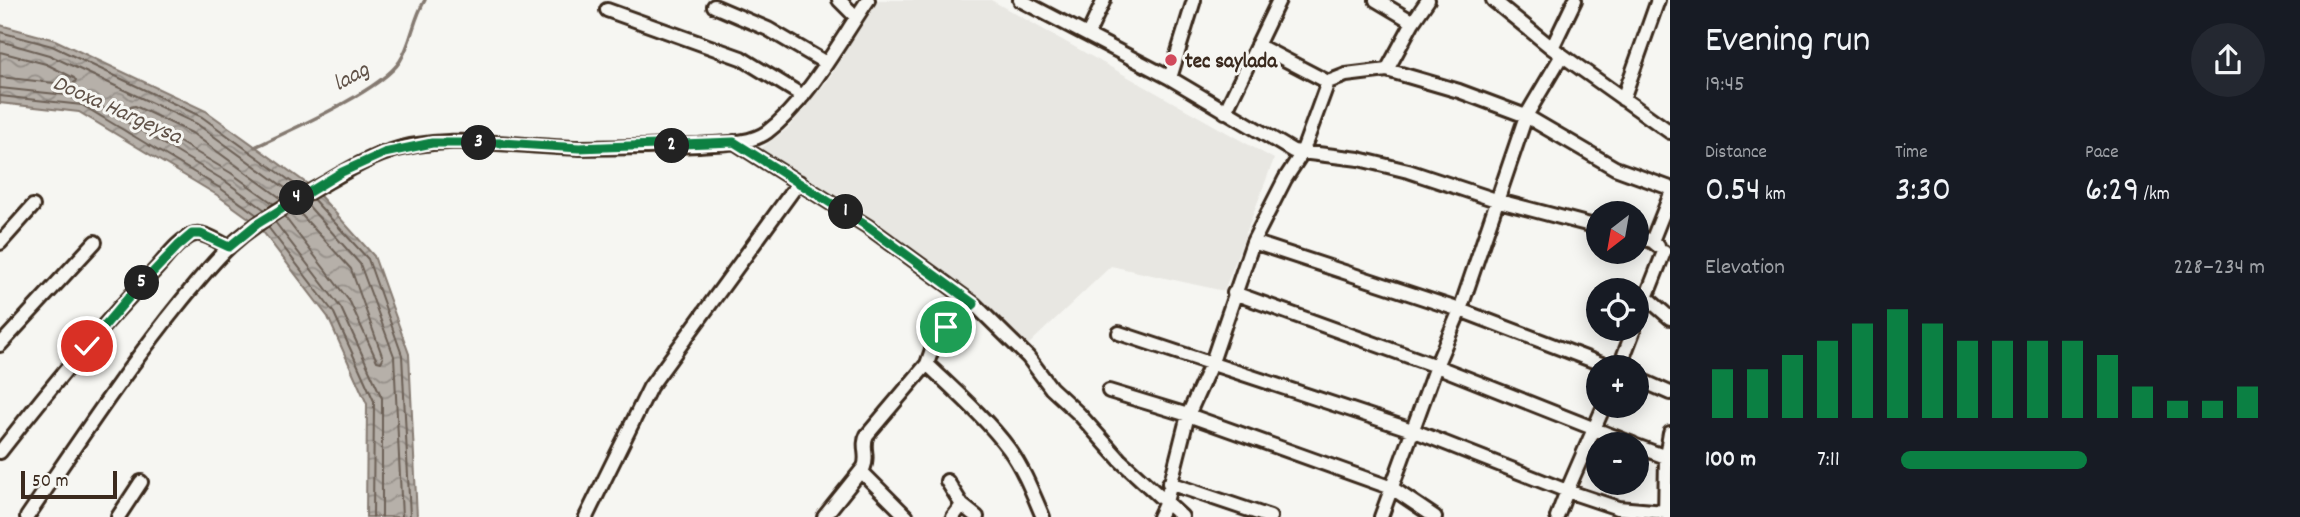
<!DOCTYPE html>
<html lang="en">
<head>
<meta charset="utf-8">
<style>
  :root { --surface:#171b24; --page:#242831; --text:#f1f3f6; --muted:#9ea1a6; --accent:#0b8043 }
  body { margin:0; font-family:Dekko,sans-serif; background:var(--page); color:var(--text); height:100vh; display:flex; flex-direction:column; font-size:26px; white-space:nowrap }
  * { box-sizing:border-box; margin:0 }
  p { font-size:23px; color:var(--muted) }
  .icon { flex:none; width:38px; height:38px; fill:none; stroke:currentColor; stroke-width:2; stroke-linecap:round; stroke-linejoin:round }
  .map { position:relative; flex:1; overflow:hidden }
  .details { display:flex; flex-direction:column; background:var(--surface); width:630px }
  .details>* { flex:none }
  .needle { width:46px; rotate:211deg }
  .fabs { position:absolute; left:1586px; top:201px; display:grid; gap:14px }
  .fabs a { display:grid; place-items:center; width:63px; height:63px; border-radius:50%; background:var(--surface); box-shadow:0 4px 18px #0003; font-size:35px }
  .scale { position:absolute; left:21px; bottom:18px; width:96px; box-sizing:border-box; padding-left:7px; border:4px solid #3b2a1e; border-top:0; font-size:19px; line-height:24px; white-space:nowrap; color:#3b2a1e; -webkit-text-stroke:5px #f6f6f2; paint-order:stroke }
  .pin { position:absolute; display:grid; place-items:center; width:60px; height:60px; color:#fff; margin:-30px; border:4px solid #fff; border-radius:50%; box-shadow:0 2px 7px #0007 }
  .km { position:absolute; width:35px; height:35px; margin:-18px; border-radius:50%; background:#222; color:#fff; font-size:19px; line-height:35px; text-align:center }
  .round { display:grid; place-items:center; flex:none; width:74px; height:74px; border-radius:37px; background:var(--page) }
  .headline { display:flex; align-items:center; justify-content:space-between; height:119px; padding:0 35px }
  h1 { font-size:38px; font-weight:600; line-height:52px }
  .stats { display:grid; grid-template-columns:repeat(3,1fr); gap:10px; height:119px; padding:7px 35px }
  .stats div { display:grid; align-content:center }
  .stats b { font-size:35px; font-weight:600 }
  .stats small { font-size:19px; font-weight:400 }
  .stats p { font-size:19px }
  .chart { height:196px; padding:14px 35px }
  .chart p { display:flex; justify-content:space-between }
  .chart svg { width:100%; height:126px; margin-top:7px; stroke:var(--accent); stroke-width:6 }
  ul { padding:0 35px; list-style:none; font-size:23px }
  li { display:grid; grid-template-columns:112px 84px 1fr; align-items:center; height:52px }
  li i { height:18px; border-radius:9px; background:var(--accent) }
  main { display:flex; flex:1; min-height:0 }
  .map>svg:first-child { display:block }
</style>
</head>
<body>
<main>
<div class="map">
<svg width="1670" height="517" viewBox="0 0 1670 517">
  <defs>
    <pattern id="water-waves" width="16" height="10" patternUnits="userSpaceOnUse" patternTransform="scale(1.75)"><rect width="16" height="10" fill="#b6b0a9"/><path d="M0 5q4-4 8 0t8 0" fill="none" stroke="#958f89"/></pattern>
  </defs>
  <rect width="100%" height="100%" fill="#f6f6f2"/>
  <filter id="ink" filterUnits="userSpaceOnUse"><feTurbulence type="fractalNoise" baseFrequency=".0143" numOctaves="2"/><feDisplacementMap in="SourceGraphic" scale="14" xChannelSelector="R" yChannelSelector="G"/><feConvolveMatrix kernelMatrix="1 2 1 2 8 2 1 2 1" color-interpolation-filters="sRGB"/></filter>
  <g filter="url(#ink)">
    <!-- built -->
    <path fill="#e8e7e2" d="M876,0h115l283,159 -50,132 -113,-25 -83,79 -269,-195 29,-22 40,-48z"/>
    <!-- water -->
    <path fill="url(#water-waves)" stroke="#857a71" stroke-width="2" d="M0,25l55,15 151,71 107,77 61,68 35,98 8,163h-51l1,-113 -39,-87 -71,-93 -40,-29 -138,-83 -79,-9z"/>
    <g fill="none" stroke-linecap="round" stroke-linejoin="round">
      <!-- shore -->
      <path stroke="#6c6056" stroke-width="2" d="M0,32l52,14 150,71 98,71
        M0,41l49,14 148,69 95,69
        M0,52l46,12 28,14 2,3 -4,4 -72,-8
        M0,88l85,9 140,84 40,29
        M0,96l82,9 138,83 37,27
        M313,199l55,60 34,96 8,162
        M306,203l54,61 34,92 8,161
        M274,204l-43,-31 -100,-60 -1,-6 5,-1 57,27 90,66
        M284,216l66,86 27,59 4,1 2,-4 -32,-89 -55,-60
        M275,222l66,86 41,90v119
        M268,227l66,86 40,88 -1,116"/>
      <!-- stream -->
      <path stroke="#857a71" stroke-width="3.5" d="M255,147c34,-16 127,-57 145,-86 12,-19 13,-42 25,-61"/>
      <defs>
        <path id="minor" d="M839,0l17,17
          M1020,0l150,78 123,73 66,8 49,12 91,30 99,26
          M1376,0l37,22
          M1493,0l59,48 118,84
          M714,6l54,23 58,34
          M607,10l134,48 62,38
          M1088,34l16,-34
          M1257,45l71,37
          M1552,48l23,-48
          M1387,70l26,-48 15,-22
          M1170,78l24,-78
          M1623,99l35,-99
          M1225,112l54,-112
          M734,142l133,84 107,78
          M1636,237l16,4 6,5
          M1652,241l18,-45
          M1253,242l207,68 152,58
          M0,243l33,-37
          M1234,293l202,73 197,78
          M1646,297l24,21
          M1636,323l28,-71
          M1119,333l293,97 155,61 51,17 47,4
          M0,345l95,-103
          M927,364c28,27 59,54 82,85 15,21 24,45 34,68
          M1619,368l15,-39
          M1636,378l34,15
          M1109,391l79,24 204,73 43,29
          M1636,446l30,11
          M0,452c49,-63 100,-125 156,-183 10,-11 24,-31 39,-35 10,-2 25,9 34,13
          M861,471l46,46
          M947,481l15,24 15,12
          M1169,483l101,34
          M27,517c46,-67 90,-134 140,-198 20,-25 40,-51 63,-73 30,-27 65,-46 99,-65 17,-10 34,-20 53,-27 62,-23 133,-7 198,-6 39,0 79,-1 119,-3 20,-2 50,0 68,-13 41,-31 72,-90 101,-132
          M118,517l23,-35
          M586,517l64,-130 149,-205
          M824,517l40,-50c5,-11 -3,-21 3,-32l60,-71 8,-23 11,-14 28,-23 54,53 23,31 28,26 42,47 61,56
          M953,517l9,-12
          M1159,517l7,-15 22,-87 24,-53 41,-120 32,-63 17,-26 26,-71 18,-7 41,-5 72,21 67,25 89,52 55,20
          M1381,517l55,-151 24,-56 66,-194 36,-61
          M1557,517l10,-26 37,-85
          M1665,517l1,-60 4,-24"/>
      </defs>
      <!-- minor casing -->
      <use href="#minor" stroke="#3b2a1e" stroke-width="18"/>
      <!-- minor -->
      <use href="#minor" stroke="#f6f6f2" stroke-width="12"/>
    </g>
  </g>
  <g fill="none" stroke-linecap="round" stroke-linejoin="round" filter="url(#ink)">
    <defs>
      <path id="route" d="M87,346l43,-50 48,-50 14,-12h9l28,13 28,-23 85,-52 42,-19 48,-10h71l76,5 155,-6 133,84 107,78 -28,23"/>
    </defs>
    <!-- route casing -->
    <use href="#route" stroke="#fff" stroke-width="14"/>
    <!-- route -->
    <use href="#route" stroke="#0b8043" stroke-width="9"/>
  </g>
  <!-- markers -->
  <circle fill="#d1495b" stroke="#f6f6f2" stroke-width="2.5" cx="1171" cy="60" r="7"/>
  <g text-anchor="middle" stroke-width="6" stroke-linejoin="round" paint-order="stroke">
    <!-- poi labels -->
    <g font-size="21" font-weight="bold" fill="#3b2a1e" stroke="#f6f6f2" text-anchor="start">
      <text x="1185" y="67">tec saylada</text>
    </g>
    <!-- water labels -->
    <g font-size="23" font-style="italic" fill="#605248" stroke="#f6f6f2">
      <text transform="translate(350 75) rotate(-29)" y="8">laag</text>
      <text transform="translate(118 108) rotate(24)" y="8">Dooxa Hargeysa</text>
    </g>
  </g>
</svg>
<div class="fabs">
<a><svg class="needle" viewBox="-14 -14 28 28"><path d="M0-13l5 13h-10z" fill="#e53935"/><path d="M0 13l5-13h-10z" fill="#9ea1a6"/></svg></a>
<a><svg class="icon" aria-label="locate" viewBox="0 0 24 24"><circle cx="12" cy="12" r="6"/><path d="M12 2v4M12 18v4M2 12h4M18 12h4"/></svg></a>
<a>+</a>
<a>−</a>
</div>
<div class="scale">50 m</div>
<div class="pin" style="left:946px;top:327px;background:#1e9e55"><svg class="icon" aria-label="arrive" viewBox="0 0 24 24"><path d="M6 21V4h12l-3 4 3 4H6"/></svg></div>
<div class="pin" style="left:87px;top:346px;background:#d93025"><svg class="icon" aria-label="check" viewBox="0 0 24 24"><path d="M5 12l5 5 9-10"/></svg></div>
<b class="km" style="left:846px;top:212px">1</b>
<b class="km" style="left:672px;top:146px">2</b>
<b class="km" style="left:479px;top:143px">3</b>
<b class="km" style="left:297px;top:198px">4</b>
<b class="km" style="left:142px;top:283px">5</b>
</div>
<section class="details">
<div class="headline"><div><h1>Evening run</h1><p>19:45</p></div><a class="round"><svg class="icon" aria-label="share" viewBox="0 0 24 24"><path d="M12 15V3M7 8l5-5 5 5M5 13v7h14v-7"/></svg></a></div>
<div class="stats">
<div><p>Distance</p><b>0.54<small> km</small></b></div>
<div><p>Time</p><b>3:30</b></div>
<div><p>Pace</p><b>6:29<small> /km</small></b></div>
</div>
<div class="chart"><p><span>Elevation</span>228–234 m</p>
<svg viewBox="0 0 160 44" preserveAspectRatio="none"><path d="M5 44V27M15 44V27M25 44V22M35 44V17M45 44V11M55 44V6M65 44V11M75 44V17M85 44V17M95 44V17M105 44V17M115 44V22M125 44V33M135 44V38M145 44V38M155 44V33"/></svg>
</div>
<ul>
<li><b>100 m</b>7:11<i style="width:51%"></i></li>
</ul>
</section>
</main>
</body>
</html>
